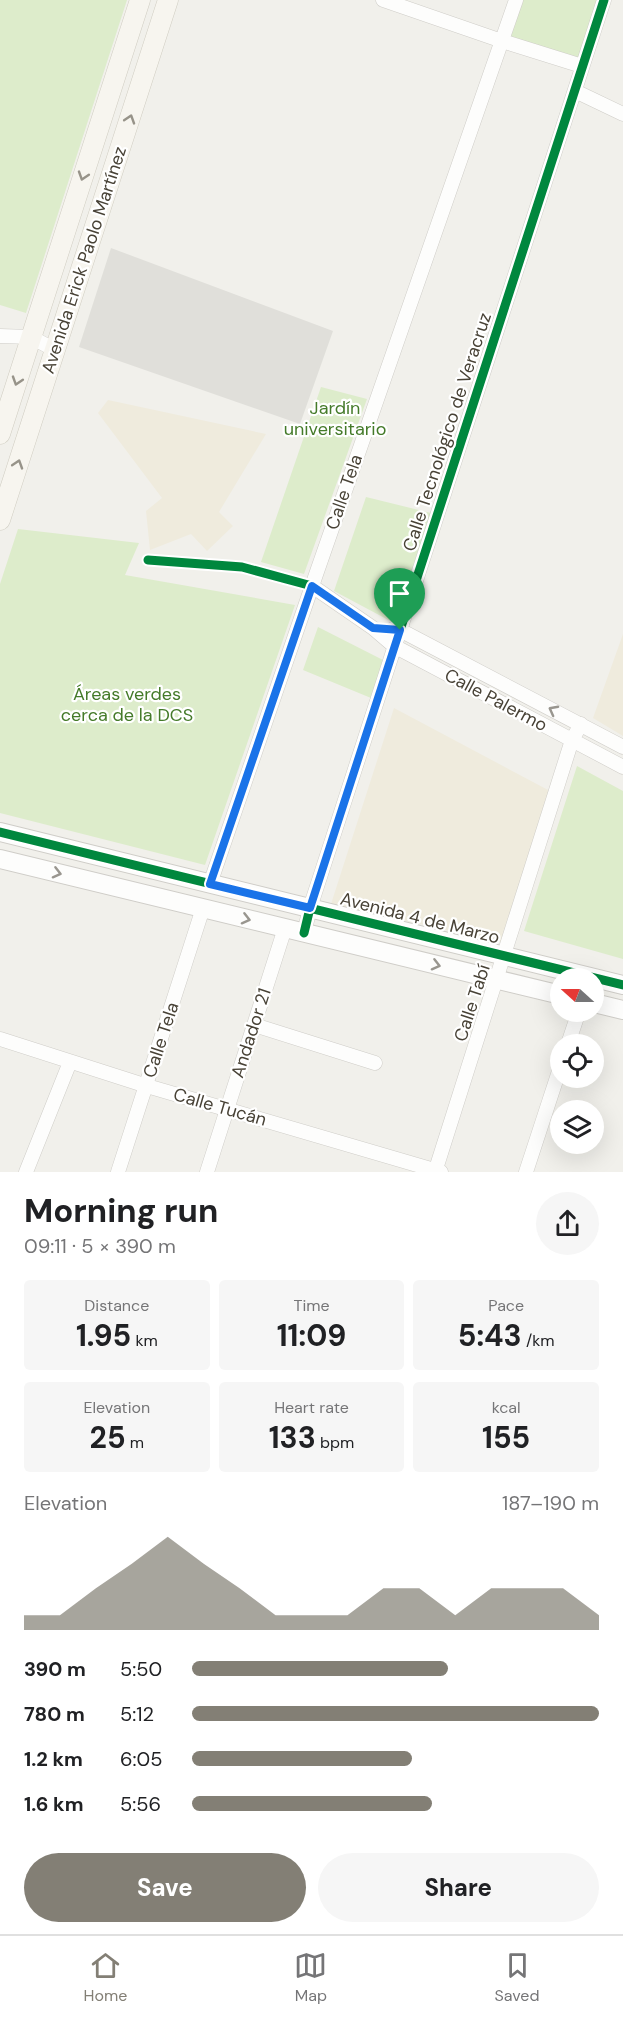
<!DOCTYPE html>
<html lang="en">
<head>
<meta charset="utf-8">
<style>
  :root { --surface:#fff; --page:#f6f6f6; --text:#202124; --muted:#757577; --line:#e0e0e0; --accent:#837f75 }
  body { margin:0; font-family:"DM Sans",sans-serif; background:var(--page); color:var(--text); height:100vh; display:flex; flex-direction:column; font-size:22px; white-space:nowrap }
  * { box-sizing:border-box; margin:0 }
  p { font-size:20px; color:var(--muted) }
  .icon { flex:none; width:33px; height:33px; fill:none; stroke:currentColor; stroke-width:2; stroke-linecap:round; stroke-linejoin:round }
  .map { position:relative; height:1172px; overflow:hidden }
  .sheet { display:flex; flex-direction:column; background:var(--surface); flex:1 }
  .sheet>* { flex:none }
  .needle { width:39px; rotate:291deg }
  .fabs { position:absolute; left:550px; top:968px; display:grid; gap:12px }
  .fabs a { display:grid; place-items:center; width:54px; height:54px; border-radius:50%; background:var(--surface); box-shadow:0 6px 24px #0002; font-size:30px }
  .pin { position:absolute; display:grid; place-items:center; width:51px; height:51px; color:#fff; margin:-62px -26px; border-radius:50% 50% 50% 0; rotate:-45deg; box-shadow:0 0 6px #0007 }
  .pin .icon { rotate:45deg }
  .round { display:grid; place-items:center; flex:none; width:63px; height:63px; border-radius:32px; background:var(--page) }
  .overview { display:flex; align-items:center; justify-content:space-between; height:102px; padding:0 24px }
  h1 { font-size:33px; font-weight:700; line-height:45px }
  .metrics { display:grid; grid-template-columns:repeat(3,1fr); gap:9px; height:102px; padding:6px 24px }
  .metrics div { display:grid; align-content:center; border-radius:6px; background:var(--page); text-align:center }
  .metrics b { font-size:30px; font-weight:700 }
  .metrics small { font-size:16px; font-weight:400 }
  .metrics p { font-size:16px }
  .chart { height:168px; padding:12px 24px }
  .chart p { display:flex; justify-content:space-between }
  .chart svg { width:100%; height:108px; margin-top:6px; fill:var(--accent); opacity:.7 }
  .button { display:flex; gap:12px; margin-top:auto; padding:12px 24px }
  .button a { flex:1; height:69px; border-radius:36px; background:var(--accent); color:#fff; font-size:24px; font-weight:700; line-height:69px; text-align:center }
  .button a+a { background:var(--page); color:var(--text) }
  ul { padding:0 24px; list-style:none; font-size:20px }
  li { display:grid; grid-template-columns:96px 72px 1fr; align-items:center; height:45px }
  li i { height:15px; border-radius:8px; background:var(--accent) }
  .tab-bar { display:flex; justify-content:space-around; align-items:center; height:84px; border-top:2px solid var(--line); background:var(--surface); font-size:16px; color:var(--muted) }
  .tab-bar a { display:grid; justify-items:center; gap:3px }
  .tab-bar .selected { color:var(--accent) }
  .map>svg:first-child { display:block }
</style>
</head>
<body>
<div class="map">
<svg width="623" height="1172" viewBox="0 0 623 1172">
  <rect width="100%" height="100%" fill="#f1f0eb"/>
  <!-- education -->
  <path fill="#efebdd" d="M108,400l158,34 -47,78 14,14 -26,25 -16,-17 -41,16 -4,-39 16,-13 -64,-85z
    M623,634v102l-30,-18z
    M394,708l156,83 -46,152 -173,-39z"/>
  <!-- green -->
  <path fill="#ddeccb" d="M0,0h127l-101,313 -26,-8z
    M521,0h77l-20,61 -70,-22z
    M321,387l46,12 -63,175 -43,-12z
    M366,497l65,16 -37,110 -60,-32z
    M18,529l121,14 -14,32 170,30 -90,260 -205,-52v-229z
    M318,627l65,33 -12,38 -68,-28z
    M577,766l46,25v168l-99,-28z"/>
  <!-- parking -->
  <path fill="#e0dfda" d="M111,248l222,83 -33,93 -221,-77z"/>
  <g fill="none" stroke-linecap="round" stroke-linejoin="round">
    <defs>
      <path id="minor" d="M383,0l119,41 80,25
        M575,91l48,23
        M0,336l31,1 24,13
        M312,586l61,42 21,18 229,121
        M393,629l7,1 223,117
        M210,884l102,-298 204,-586
        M304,933l6,-25 294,-908
        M254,1025l121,38
        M0,1039l147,47 294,86
        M568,1044l11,-33
        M26,1172l44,-110
        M118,1172l85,-264
        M207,1172l78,-244
        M435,1172l137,-432 9,-16
        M526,1172l35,-107"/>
      <path id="tertiary" d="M0,832l623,153
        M0,859l561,136
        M594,1003l29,7"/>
      <path id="secondary" d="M0,434l140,-434
        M0,520l168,-520"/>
    </defs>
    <!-- minor casing -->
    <use href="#minor" stroke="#cfcdc8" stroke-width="15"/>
    <!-- tertiary casing -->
    <use href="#tertiary" stroke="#cfcdc8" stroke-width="20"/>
    <!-- secondary casing -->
    <use href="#secondary" stroke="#d0cdc2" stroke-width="21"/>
    <!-- minor -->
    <use href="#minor" stroke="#fdfdfc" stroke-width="14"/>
    <!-- tertiary -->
    <use href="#tertiary" stroke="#fdfdfc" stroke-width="18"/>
    <!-- secondary -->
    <use href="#secondary" stroke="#f7f5ef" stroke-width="20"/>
    <defs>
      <path id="cycleway" d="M148,560l94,7 70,19
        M0,832l623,153
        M304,933l6,-25 294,-908"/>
    </defs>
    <!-- cycleway casing -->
    <use href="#cycleway" stroke="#fff" stroke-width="13"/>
    <!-- cycleway -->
    <use href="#cycleway" stroke="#00873e" stroke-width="9"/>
  </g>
  <!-- one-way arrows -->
  <defs><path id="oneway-chevron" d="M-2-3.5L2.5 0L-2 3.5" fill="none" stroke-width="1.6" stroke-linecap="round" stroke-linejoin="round" transform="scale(1.5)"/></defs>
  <g stroke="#979389">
    <use href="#oneway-chevron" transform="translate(130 119) rotate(-72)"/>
    <use href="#oneway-chevron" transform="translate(83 176) rotate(108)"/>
    <use href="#oneway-chevron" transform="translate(17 381) rotate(108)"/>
    <use href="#oneway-chevron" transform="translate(18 464) rotate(-72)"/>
  </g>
  <g stroke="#99968f">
    <use href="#oneway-chevron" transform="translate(553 710) rotate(-152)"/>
    <use href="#oneway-chevron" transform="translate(57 873) rotate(14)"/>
    <use href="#oneway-chevron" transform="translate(246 919) rotate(14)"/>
    <use href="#oneway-chevron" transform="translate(436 965) rotate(14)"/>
  </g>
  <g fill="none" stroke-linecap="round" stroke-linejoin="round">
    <defs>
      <path id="route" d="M312,586l61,42 27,2 -90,278 -100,-24z"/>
    </defs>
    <!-- route casing -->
    <use href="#route" stroke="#fff" stroke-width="12"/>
    <!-- route -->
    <use href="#route" stroke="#1a73e8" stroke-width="8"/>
  </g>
  <g text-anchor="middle" stroke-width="4.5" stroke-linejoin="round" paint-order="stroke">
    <!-- street labels -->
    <g font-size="18" fill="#484236" stroke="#fff">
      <text transform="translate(84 260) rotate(-72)" y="6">Avenida Erick Paolo Martínez</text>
      <text transform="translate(447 432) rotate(-72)" y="6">Calle Tecnológico de Veracruz</text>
      <text transform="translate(344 492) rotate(-71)" y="6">Calle Tela</text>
      <text transform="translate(496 700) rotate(28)" y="6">Calle Palermo</text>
      <text transform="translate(420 918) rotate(14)" y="6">Avenida 4 de Marzo</text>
      <text transform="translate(472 1003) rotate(-72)" y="6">Calle Tabí</text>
      <text transform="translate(251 1033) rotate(-72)" y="6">Andador 21</text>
      <text transform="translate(161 1040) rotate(-72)" y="6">Calle Tela</text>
      <text transform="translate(220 1107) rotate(16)" y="6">Calle Tucán</text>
    </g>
    <!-- park labels -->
    <g font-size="18" fill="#447a29" stroke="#fff">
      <text x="335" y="414">Jardín<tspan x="335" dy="21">universitario</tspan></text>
      <text x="127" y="700">Áreas verdes<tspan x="127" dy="21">cerca de la DCS</tspan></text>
    </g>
  </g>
</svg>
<div class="fabs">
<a><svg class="needle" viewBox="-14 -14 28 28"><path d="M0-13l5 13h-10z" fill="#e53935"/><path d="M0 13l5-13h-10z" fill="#757577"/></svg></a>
<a><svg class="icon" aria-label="locate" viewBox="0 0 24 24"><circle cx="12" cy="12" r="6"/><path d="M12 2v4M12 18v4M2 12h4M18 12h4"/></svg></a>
<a><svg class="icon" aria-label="layers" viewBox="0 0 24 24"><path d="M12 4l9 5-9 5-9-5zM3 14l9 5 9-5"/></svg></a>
</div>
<div class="pin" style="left:400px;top:630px;background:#1e9e55"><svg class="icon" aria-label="arrive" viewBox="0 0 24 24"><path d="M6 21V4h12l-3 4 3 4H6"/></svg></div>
</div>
<section class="sheet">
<div class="overview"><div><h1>Morning run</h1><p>09:11 · 5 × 390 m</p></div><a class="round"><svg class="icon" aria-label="share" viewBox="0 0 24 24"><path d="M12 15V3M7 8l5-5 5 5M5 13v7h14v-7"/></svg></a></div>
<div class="metrics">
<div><p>Distance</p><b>1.95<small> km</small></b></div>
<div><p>Time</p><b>11:09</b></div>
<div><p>Pace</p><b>5:43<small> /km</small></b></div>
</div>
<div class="metrics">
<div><p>Elevation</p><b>25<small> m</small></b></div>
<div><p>Heart rate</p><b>133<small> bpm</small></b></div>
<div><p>kcal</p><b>155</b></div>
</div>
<div class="chart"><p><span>Elevation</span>187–190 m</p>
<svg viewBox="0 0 160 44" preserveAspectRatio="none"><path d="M0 44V38L10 38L20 27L30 17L40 6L50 17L60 27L70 38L80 38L90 38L100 27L110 27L120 38L130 27L140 27L150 27L160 38V44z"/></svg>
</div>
<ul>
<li><b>390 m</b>5:50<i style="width:63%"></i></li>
<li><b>780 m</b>5:12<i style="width:100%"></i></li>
<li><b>1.2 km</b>6:05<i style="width:54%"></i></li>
<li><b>1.6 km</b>5:56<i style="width:59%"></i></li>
</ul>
<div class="button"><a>Save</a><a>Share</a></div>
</section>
<nav class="tab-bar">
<a class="selected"><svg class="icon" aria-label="home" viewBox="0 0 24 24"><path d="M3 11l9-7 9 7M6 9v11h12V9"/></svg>Home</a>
<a><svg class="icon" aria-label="map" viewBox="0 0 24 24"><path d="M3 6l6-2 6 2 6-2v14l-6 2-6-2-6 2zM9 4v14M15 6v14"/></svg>Map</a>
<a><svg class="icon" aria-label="saved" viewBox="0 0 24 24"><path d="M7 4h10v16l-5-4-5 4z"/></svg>Saved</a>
</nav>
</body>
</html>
